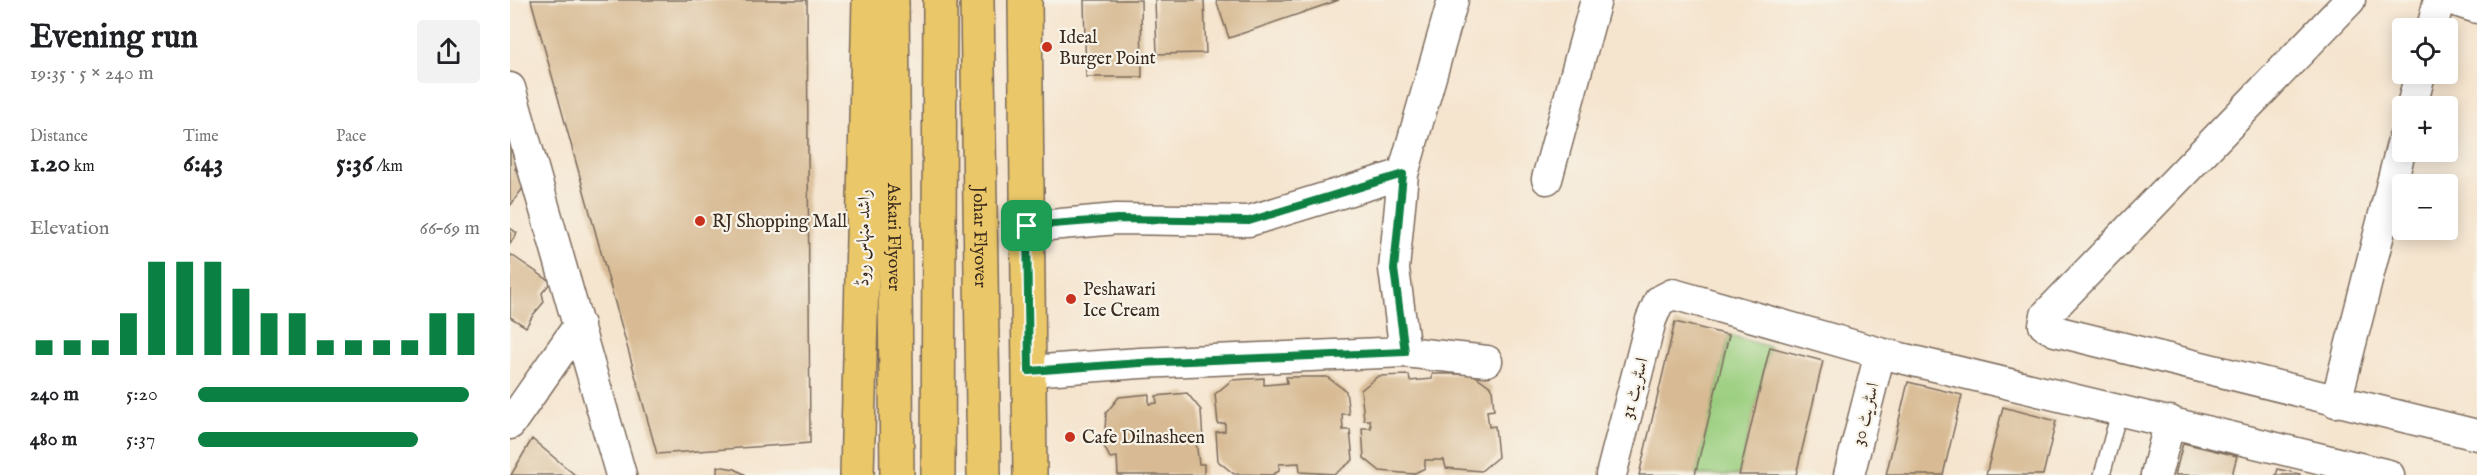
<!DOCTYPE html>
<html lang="en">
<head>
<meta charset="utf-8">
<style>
  :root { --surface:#fff; --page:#f2f2f2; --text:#202124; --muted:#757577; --accent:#0b8043 }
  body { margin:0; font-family:"IM FELL English",Amiri,serif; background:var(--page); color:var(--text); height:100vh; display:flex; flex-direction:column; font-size:22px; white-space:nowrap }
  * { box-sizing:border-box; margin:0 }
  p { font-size:20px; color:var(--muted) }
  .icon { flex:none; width:33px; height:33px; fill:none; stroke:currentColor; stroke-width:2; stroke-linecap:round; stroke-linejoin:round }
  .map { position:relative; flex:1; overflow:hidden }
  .drawer { display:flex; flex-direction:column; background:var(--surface); width:510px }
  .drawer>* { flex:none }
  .controls { position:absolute; left:1882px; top:18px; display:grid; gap:12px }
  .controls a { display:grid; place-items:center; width:66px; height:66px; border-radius:6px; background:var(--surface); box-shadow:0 3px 15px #0003; font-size:30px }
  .pin { position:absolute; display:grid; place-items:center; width:51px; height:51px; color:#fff; margin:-26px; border-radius:12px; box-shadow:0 3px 9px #0006 }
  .round { display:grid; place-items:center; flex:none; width:63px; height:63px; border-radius:6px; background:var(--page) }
  .headline { display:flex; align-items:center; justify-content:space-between; height:102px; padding:0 30px }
  h1 { font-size:33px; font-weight:700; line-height:45px }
  .stats { display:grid; grid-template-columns:repeat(3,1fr); gap:9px; height:102px; padding:6px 30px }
  .stats div { display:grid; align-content:center }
  .stats b { font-size:26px; font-weight:700 }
  .stats small { font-size:16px; font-weight:400 }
  .stats p { font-size:16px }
  .chart { height:168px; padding:12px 30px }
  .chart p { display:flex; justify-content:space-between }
  .chart svg { width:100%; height:108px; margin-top:6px; stroke:var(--accent); stroke-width:6 }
  ul { padding:0 30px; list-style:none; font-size:20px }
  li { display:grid; grid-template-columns:96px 72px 1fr; align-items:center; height:45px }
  li i { height:15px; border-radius:8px; background:var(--accent) }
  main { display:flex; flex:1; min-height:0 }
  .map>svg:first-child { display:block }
</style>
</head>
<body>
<main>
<section class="drawer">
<div class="headline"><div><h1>Evening run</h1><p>19:35 · 5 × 240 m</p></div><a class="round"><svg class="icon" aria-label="share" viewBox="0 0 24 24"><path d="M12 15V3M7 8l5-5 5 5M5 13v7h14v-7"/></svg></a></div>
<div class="stats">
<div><p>Distance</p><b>1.20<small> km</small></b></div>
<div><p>Time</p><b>6:43</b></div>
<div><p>Pace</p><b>5:36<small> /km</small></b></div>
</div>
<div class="chart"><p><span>Elevation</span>66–69 m</p>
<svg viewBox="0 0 160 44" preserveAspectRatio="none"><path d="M5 44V38M15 44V38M25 44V38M35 44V27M45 44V6M55 44V6M65 44V6M75 44V17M85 44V27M95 44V27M105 44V38M115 44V38M125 44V38M135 44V38M145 44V27M155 44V27"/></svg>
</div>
<ul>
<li><b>240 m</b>5:20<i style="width:96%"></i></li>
<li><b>480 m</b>5:37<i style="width:78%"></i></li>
</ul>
</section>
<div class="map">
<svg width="1967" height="475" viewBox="0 0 1967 475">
  <rect width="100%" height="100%" fill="#f7f3e8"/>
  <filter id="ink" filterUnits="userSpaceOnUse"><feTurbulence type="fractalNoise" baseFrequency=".0167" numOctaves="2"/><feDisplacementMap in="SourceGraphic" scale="12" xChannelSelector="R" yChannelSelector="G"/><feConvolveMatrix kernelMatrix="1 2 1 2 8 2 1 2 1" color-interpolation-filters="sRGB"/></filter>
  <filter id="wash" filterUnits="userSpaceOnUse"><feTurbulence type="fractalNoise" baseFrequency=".008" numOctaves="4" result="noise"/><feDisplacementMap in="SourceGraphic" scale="24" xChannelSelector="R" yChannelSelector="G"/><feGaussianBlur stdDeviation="1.35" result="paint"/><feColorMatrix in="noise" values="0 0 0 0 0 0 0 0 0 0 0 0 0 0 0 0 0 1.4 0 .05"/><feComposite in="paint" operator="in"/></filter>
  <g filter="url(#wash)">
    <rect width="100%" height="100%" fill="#f5e4ce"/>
    <!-- green -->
    <path fill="#9bcf80" stroke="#6b7c4f" stroke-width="1.5" d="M1219,335l41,12 -31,128h-44z"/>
    <g id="blocks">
      <!-- building -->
      <path fill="#d8bb94" d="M21,0h276l3,443 -153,11z
        M574,0h57l1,77h-56z
        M645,0h49l2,53 -49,1z
        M706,0h123l-110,38z
        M0,139l10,20 -5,10 8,8v11l-13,18z
        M0,228l7,5 -7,11z
        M0,254l41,28 -9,11 2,9 -11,13 -7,12 -16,-10z
        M1165,322l54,13 -34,140h-56z
        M1260,347l53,14 -27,114h-57z
        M922,374h41l19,14 2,22 -7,1 2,16 6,-1 3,31 -17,14 -35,-3 -2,-8h-19v8l-12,6 -33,-3 -16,-13 -2,-30h9l-1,-8h-6l-3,-30 17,-14 31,-1 1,6 22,-2z
        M776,377h41l19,14 3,23h-7l1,16h7l3,30 -18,14 -35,-2 -1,-9 -20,1v7l-7,4 -38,-1 -16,-13 -2,-29 9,-1v-8l-7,1 -3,-30 17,-14 32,-2v7l23,-2z
        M1398,382l54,13 -19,80h-57z
        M677,393l14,17 2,31 -7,1 3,22h5v11h-86l-1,-18 -7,1 -6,-12 2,-33 13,-16 30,-3v10l8,-1 -1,-7z
        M1493,407l53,14 -13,54h-57z
        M22,439l43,36h-64z
        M1673,443l54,13 -5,19h-57z
        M207,466l18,3 11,6h-29z
        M1768,469l22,5v1h-24z"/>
    </g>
  </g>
  <g filter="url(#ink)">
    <use href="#blocks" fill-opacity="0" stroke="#7c6b5c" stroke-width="1.5"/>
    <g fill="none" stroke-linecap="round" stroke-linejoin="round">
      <defs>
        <path id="service" d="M1592,475l18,-66"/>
        <path id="minor" d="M1840,0l-304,315 -2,10 11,6 422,104
          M1942,0l25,8
          M1922,28l7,-28
          M0,88l111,387
          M1902,106l8,-32
          M893,174l50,-174
          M1037,179l49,-179
          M517,227l90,-8 132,2 154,-47 -9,95 11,83 -265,11 -111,8
          M895,352l82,9
          M1826,402l67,-262
          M0,424l69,-99
          M1101,475l40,-155 8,-19 14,-7 207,59 509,122
          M1339,475l31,-122
          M1646,475l14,-54"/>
        <g id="primary">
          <path id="s1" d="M382,0l5,475"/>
          <path id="s2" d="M467,0l7,475"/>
          <path d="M515,0l5,475"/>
          <path d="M347,475l12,-475"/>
          <path d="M428,475l2,-475"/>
        </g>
      </defs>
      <!-- service casing -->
      <use href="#service" stroke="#7c6b5c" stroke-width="18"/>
      <!-- minor casing -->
      <use href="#minor" stroke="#7c6b5c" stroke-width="33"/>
      <!-- primary casing -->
      <use href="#primary" stroke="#7c6b5c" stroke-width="36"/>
      <!-- service -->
      <use href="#service" stroke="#fff" stroke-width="15"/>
      <!-- minor -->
      <use href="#minor" stroke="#fff" stroke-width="30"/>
      <!-- primary -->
      <use href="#primary" stroke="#eac769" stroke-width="33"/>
    </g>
  </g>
  <g fill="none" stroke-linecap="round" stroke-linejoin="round" filter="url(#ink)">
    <defs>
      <path id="route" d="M893,174l-9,95 11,83 -265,11 -111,8 -2,-145 90,-7 132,2z"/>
    </defs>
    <!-- route casing -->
    <use href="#route" stroke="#fff" stroke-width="12"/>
    <!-- route -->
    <use href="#route" stroke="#0b8043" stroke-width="8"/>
  </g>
  <!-- markers -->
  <g fill="#c8321e" stroke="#f7f3e8" stroke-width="2">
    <circle cx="537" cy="47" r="6"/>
    <circle cx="190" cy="221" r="6"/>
    <circle cx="561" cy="299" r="6"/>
    <circle cx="560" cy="437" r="6"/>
  </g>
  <g text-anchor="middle" stroke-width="4.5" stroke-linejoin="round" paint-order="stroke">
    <!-- poi labels -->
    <g font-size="18" fill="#3b2a1e" stroke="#f7f3e8" text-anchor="start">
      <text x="549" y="43">Ideal<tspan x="549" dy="21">Burger Point</tspan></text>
      <text x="202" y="227">RJ Shopping Mall</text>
      <text x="573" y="295">Peshawari<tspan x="573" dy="21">Ice Cream</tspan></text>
      <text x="572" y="443">Cafe Dilnasheen</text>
    </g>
    <!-- street labels -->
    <g font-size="18" fill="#3b2a1e" stroke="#f7f3e8">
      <text transform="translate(353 238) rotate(-89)" y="6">راشد منہاس روڈ</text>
      <text dy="6" stroke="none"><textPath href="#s1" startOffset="237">Askari Flyover</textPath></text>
      <text dy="6" stroke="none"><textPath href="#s2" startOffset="237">Johar Flyover</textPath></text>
      <text transform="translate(1124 388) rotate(-75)" y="6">اسٹریٹ 31</text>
      <text transform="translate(1355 414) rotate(-76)" y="6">اسٹریٹ 30</text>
    </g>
  </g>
</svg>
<div class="controls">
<a><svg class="icon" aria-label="locate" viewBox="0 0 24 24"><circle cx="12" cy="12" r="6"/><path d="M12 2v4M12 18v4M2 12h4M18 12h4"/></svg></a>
<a>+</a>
<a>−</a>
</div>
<div class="pin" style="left:517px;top:226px;background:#1e9e55"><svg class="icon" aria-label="arrive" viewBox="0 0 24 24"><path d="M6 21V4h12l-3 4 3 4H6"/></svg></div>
</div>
</main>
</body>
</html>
